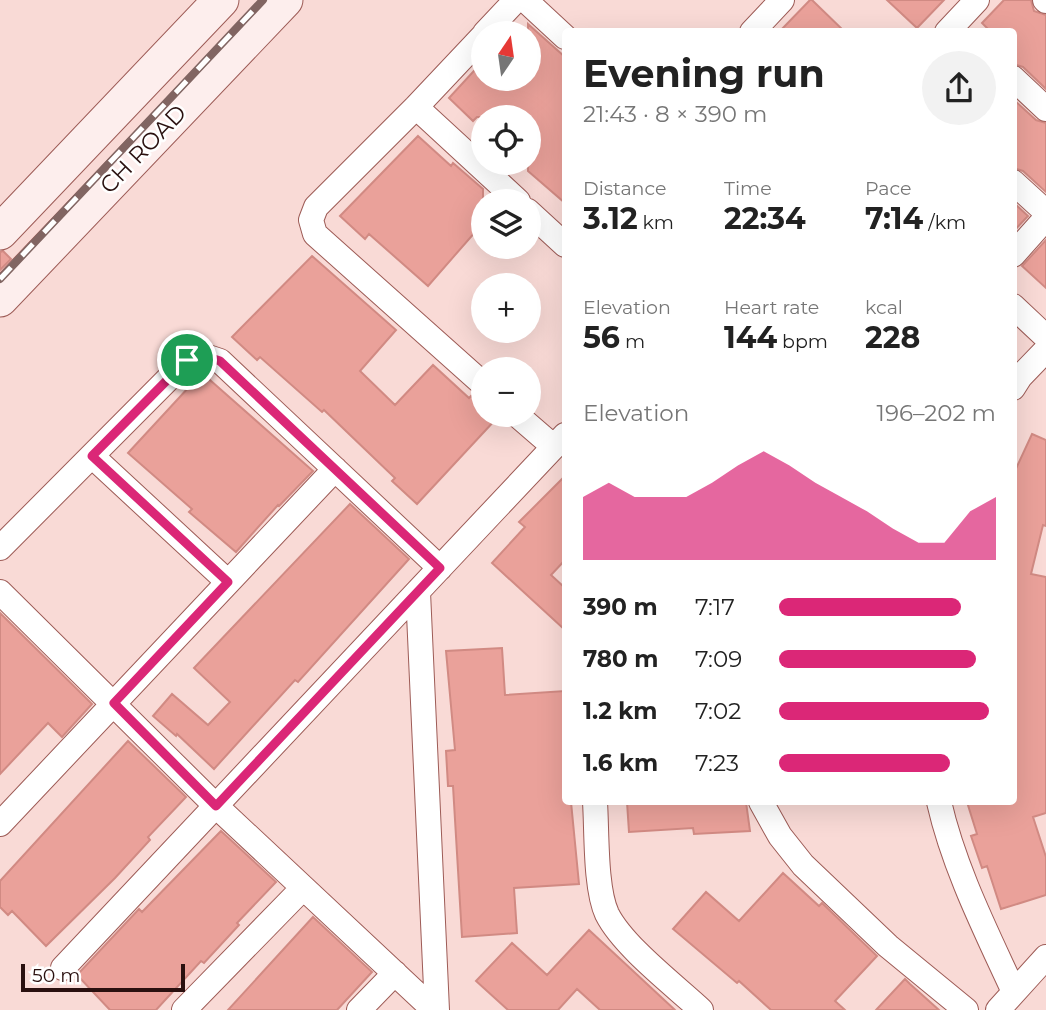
<!DOCTYPE html>
<html lang="en">
<head>
<meta charset="utf-8">
<style>
  :root { --surface:#fff; --page:#f2f2f2; --text:#222; --muted:#767676; --accent:#db2777 }
  body { margin:0; font-family:Montserrat,sans-serif; background:var(--page); color:var(--text); height:100vh; display:flex; flex-direction:column; font-size:26px; white-space:nowrap }
  * { box-sizing:border-box; margin:0 }
  p { font-size:23px; color:var(--muted) }
  .icon { flex:none; width:38px; height:38px; fill:none; stroke:currentColor; stroke-width:2; stroke-linecap:round; stroke-linejoin:round }
  .map { position:relative; flex:1; overflow:hidden }
  .side { position:absolute; left:562px; top:28px; width:455px; height:777px; display:flex; flex-direction:column; background:var(--surface); border-radius:7px; box-shadow:0 7px 28px #0002 }
  .side>* { flex:none }
  .needle { width:46px; rotate:13deg }
  .tools { position:absolute; left:471px; top:21px; display:grid; gap:14px }
  .tools a { display:grid; place-items:center; width:70px; height:70px; border-radius:50%; background:var(--surface); box-shadow:0 7px 28px #0002; font-size:35px }
  .scale { position:absolute; left:21px; bottom:18px; width:164px; box-sizing:border-box; padding-left:7px; border:4px solid #2a100f; border-top:0; font-size:19px; line-height:24px; white-space:nowrap; color:#2a100f; -webkit-text-stroke:5px #fff; paint-order:stroke }
  .pin { position:absolute; display:grid; place-items:center; width:60px; height:60px; color:#fff; margin:-30px; border:4px solid #fff; border-radius:50%; box-shadow:0 2px 7px #0007 }
  .round { display:grid; place-items:center; flex:none; width:74px; height:74px; border-radius:37px; background:var(--page) }
  .overview { display:flex; align-items:center; justify-content:space-between; height:119px; padding:0 21px }
  h1 { font-size:38px; font-weight:700; line-height:52px }
  .figures { display:grid; grid-template-columns:repeat(3,1fr); gap:10px; height:119px; padding:7px 21px }
  .figures div { display:grid; align-content:center }
  .figures b { font-size:30px; font-weight:700 }
  .figures small { font-size:19px; font-weight:400 }
  .figures p { font-size:19px }
  .chart { height:196px; padding:14px 21px }
  .chart p { display:flex; justify-content:space-between }
  .chart svg { width:100%; height:126px; margin-top:7px; fill:var(--accent); opacity:.7 }
  ul { padding:0 21px; list-style:none; font-size:23px }
  li { display:grid; grid-template-columns:112px 84px 1fr; align-items:center; height:52px }
  li i { height:18px; border-radius:9px; background:var(--accent) }
  .map>svg:first-child { display:block }
</style>
</head>
<body>
<div class="map">
<svg width="1046" height="1010" viewBox="0 0 1046 1010">
  <rect width="100%" height="100%" fill="#f9dad6"/>
  <!-- building -->
  <path fill="#eaa19a" stroke="#d18a83" stroke-width="2" d="M810,0h2l33,32h-66z
    M887,0h57l-27,28z
    M1004,0h27l3,11 12,4v74l-23,-22 -10,-3v-32h-22l-9,-9z
    M528,24l37,33v146l-37,-32v-54h-51l-4,4 -24,-23 34,-37v18h45z
    M1013,99l23,21 10,3v69l-23,-21 -10,-3z
    M418,136l33,30 2,-3 30,26v34l-55,63 -59,-52 -4,5 -25,-23z
    M1013,202l15,14 -15,16z
    M1046,240v48l-24,-22z
    M3,251l8,8 -11,11v-18z
    M312,256l84,74 -36,41 35,34 38,-40 36,33 2,-2 12,11v8h8l5,4 -79,85 -25,-23 3,-3 -71,-68 -2,2 -62,-55 -3,3 -25,-23z
    M202,373l111,98 -34,35 -1,-1 -42,47 -47,-40 3,-3 -64,-56z
    M1032,434l14,6v86l-3,-1 -12,49 15,3v236l-13,4 13,40v38l-45,14 -14,-43 -5,2 -11,-32 6,-2 -10,-32h46v-327z
    M565,476v84l-14,15 14,13v42l-73,-67 33,-36 -6,-5z
    M350,504l59,55 -111,123 -3,-2 -81,89 -37,-35 -1,2 -23,-20 19,-22 36,31 22,-23 -36,-34z
    M0,613l92,91 -30,33 -14,-14 -48,51z
    M502,648l3,47 60,-4v111h6l8,82 -65,4 3,45 -55,4 -9,-151h-5l-2,-35 9,-1 -9,-99z
    M128,741l58,56 -38,40 2,3 -35,38 -69,68 -34,-35 -4,4 -8,-8v-26z
    M627,802h119l4,29 -56,3 -1,-6 -64,4z
    M221,831l55,51 -39,41 2,2 -35,38 -3,-2 -45,49h-46l-33,-35 62,-66 3,3z
    M783,873l36,33 3,-3 55,53 -42,45 10,9h-74l-32,-29 -2,2 -64,-54 33,-37 33,29z
    M313,917l59,55 -35,38h-109z
    M589,930l86,80h-75l-23,-21 -19,21h-50l-32,-29 36,-38 35,32z
    M905,979l5,5 29,26h-63z"/>
  <g fill="none" stroke-linecap="round" stroke-linejoin="round">
    <defs>
      <path id="street" d="M525,0l40,37
        M1045,0l1,1
        M752,32l30,-32
        M947,32l30,-32
        M485,33l31,-33
        M483,36l-67,71 -100,100 -5,13 4,14 168,150
        M1013,78l33,31
        M416,107l102,94
        M1013,182l33,30
        M528,211l37,34
        M1013,255l33,-37
        M1013,306l33,31
        M1013,388l7,-11 26,-27
        M517,415l37,32
        M92,456l136,126
        M0,548l187,-188 15,-5 18,6 220,207
        M0,592l216,214 218,204
        M418,592l19,418
        M595,802c2,30 0,86 12,112 16,32 67,71 94,96
        M761,802l19,34 23,29 85,81 78,64
        M939,802c15,66 47,129 75,190
        M0,824l335,-355
        M63,968l502,-533
        M184,1010l119,-122
        M359,1010l36,-37
        M998,1010l48,-53"/>
      <path id="secondary" d="M0,232l221,-232
        M0,299l285,-299"/>
    </defs>
    <!-- street casing -->
    <use href="#street" stroke="#9d5b56" stroke-width="26"/>
    <!-- secondary casing -->
    <use href="#secondary" stroke="#9d5b56" stroke-width="37"/>
    <!-- street -->
    <use href="#street" stroke="#fff" stroke-width="24"/>
    <!-- secondary -->
    <use href="#secondary" stroke="#fdeeed" stroke-width="35"/>
    <defs>
      <path id="rail" d="M0,279l263,-279"/>
    </defs>
    <!-- rail casing -->
    <use href="#rail" stroke="#816562" stroke-width="8"/>
    <!-- rail -->
    <use href="#rail" stroke="#fff" stroke-width="5" stroke-dasharray="16" stroke-linecap="butt"/>
  </g>
  <g fill="none" stroke-linecap="round" stroke-linejoin="round">
    <defs>
      <path id="route" d="M202,355l18,6 220,207 -224,238 -102,-103 114,-121 -136,-126 95,-96z"/>
    </defs>
    <!-- route casing -->
    <use href="#route" stroke="#fff" stroke-width="14"/>
    <!-- route -->
    <use href="#route" stroke="#db2777" stroke-width="9"/>
  </g>
  <g text-anchor="middle" stroke-width="5" stroke-linejoin="round" paint-order="stroke">
    <!-- street labels -->
    <g font-size="23" fill="#2a100f" stroke="#fff">
      <text transform="translate(143 149) rotate(-46)" y="8">CH ROAD</text>
    </g>
  </g>
</svg>
<div class="tools">
<a><svg class="needle" viewBox="-14 -14 28 28"><path d="M0-13l5 13h-10z" fill="#e53935"/><path d="M0 13l5-13h-10z" fill="#767676"/></svg></a>
<a><svg class="icon" aria-label="locate" viewBox="0 0 24 24"><circle cx="12" cy="12" r="6"/><path d="M12 2v4M12 18v4M2 12h4M18 12h4"/></svg></a>
<a><svg class="icon" aria-label="layers" viewBox="0 0 24 24"><path d="M12 4l9 5-9 5-9-5zM3 14l9 5 9-5"/></svg></a>
<a>+</a>
<a>−</a>
</div>
<div class="scale">50 m</div>
<div class="pin" style="left:187px;top:360px;background:#1e9e55"><svg class="icon" aria-label="arrive" viewBox="0 0 24 24"><path d="M6 21V4h12l-3 4 3 4H6"/></svg></div>
<section class="side">
<div class="overview"><div><h1>Evening run</h1><p>21:43 · 8 × 390 m</p></div><a class="round"><svg class="icon" aria-label="share" viewBox="0 0 24 24"><path d="M12 15V3M7 8l5-5 5 5M5 13v7h14v-7"/></svg></a></div>
<div class="figures">
<div><p>Distance</p><b>3.12<small> km</small></b></div>
<div><p>Time</p><b>22:34</b></div>
<div><p>Pace</p><b>7:14<small> /km</small></b></div>
</div>
<div class="figures">
<div><p>Elevation</p><b>56<small> m</small></b></div>
<div><p>Heart rate</p><b>144<small> bpm</small></b></div>
<div><p>kcal</p><b>228</b></div>
</div>
<div class="chart"><p><span>Elevation</span>196–202 m</p>
<svg viewBox="0 0 160 44" preserveAspectRatio="none"><path d="M0 44V22L10 17L20 22L30 22L40 22L50 17L60 11L70 6L80 11L90 17L100 22L110 27L120 33L130 38L140 38L150 27L160 22V44z"/></svg>
</div>
<ul>
<li><b>390 m</b>7:17<i style="width:84%"></i></li>
<li><b>780 m</b>7:09<i style="width:91%"></i></li>
<li><b>1.2 km</b>7:02<i style="width:97%"></i></li>
<li><b>1.6 km</b>7:23<i style="width:79%"></i></li>
</ul>
</section>
</div>
</body>
</html>
